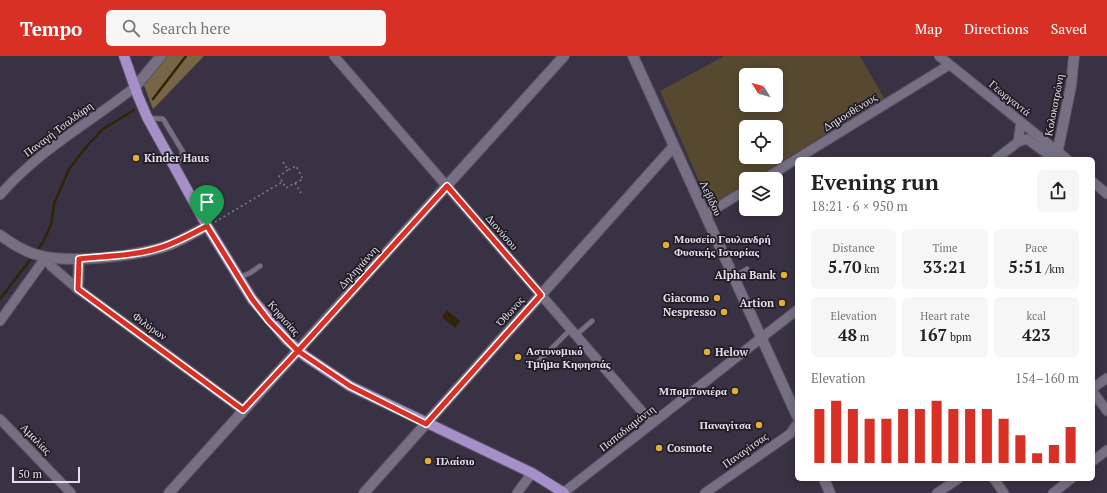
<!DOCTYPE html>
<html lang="en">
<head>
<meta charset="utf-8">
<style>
  :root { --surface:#fff; --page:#f6f6f6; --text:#222; --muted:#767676; --accent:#d93025 }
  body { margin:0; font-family:"PT Serif",serif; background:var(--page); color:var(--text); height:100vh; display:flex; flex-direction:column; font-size:15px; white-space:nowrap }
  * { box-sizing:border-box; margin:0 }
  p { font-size:13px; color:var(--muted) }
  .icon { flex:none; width:22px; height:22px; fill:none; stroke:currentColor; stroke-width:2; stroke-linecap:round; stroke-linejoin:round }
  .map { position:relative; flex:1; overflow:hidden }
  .drawer { position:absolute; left:795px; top:101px; width:300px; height:324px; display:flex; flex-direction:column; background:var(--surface); border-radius:6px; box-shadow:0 2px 10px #0003 }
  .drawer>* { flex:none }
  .needle { width:26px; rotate:307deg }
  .fabs { position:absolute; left:739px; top:12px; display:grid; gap:8px }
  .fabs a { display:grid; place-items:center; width:44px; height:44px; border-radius:6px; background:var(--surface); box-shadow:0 2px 10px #0003; font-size:20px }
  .scale { position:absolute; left:12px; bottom:10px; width:68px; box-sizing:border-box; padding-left:4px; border:2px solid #e4dfeb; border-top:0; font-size:11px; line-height:14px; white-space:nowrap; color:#e4dfeb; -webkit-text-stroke:3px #1f1c24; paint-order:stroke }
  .pin { position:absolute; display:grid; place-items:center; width:34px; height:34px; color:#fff; margin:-41px -17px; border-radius:50% 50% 50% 0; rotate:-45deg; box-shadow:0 0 4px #0007 }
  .pin .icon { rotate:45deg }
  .round { display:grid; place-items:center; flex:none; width:42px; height:42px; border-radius:6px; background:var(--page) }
  .overview { display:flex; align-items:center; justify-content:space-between; height:68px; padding:0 16px }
  h1 { font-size:22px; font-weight:600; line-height:30px }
  .metrics { display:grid; grid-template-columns:repeat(3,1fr); gap:6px; height:68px; padding:4px 16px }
  .metrics div { display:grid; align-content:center; border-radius:6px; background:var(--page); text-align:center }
  .metrics b { font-size:17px; font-weight:600 }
  .metrics small { font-size:11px; font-weight:400 }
  .metrics p { font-size:11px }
  .chart { height:112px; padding:8px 16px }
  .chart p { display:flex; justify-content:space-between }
  .chart svg { width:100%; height:72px; margin-top:4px; stroke:var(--accent); stroke-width:6 }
  header { display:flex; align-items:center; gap:24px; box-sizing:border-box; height:56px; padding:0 20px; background:var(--accent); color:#fff }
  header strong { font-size:19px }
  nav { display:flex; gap:22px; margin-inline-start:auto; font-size:14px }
  .search { width:280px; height:36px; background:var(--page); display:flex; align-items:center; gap:10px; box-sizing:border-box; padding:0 14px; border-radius:6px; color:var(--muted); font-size:15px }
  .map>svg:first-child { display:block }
</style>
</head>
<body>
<header>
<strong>Tempo</strong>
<div class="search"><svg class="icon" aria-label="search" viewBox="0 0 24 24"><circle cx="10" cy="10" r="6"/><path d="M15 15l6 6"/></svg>Search here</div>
<nav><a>Map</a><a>Directions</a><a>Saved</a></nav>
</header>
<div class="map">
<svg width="1107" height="437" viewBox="0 0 1107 437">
  <rect width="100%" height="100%" fill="#393244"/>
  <!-- green -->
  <path fill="#564930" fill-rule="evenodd" d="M724,0h136l24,42 -131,81h-7v4l-36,23 -50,-115zM746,19h30v30h-30zM746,71h30v30h-30z"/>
  <!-- forest -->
  <path fill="#776646" d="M166,0h38l-51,53 -10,-26z"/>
  <!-- water -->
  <path fill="#322403" d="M447,254l13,11 -5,7 -13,-11z"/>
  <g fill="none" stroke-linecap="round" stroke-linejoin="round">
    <!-- stream -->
    <path stroke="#322403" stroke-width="2.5" d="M153,43l33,-43
      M36,196l7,-10 8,-17 3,-21 15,-35 18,-23 16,-17 31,-19
      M0,243l33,-43"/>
    <defs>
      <path id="lane" d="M149,62l14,1 20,33 -7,14
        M734,221l13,-8
        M238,222l12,-5 10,-7
        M576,279l16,-14
        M537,307l34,-34"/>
      <path id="street" d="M334,0l318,367
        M939,0l128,103
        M1018,86l3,-20
        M996,103l22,-17 9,-3 27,20
        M764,123l185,-114
        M1093,126l14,12
        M0,139c40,-46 88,-71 135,-108
        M705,159l41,-25
        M0,265l46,-64 5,9 27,23 165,121
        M1093,332l14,-10
        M1093,336l14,19
        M0,363l71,74
        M1093,405l14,-11
        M994,423l10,14
        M517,437l15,-20
        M563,437l234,-183
        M705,437l69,-48 16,-11 7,-10
        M937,437l21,-14
        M1053,437l18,-14"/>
      <path id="secondary" d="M633,0l164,360
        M135,31l26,-31
        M1056,103l15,-73 3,-30
        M0,179c11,8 25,17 38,20 30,9 104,1 134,-11 12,-5 24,-12 35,-18
        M78,233l1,-30
        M824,423l6,14
        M169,437l395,-437
        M364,437l310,-347"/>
      <path id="primary" d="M124,0l14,40 9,21 60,109 45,73 35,41 18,16 45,30 182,87 32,20"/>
    </defs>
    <!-- lane casing -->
    <use href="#lane" stroke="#575160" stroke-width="6"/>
    <!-- street casing -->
    <use href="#street" stroke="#575160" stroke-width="11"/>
    <!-- secondary casing -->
    <use href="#secondary" stroke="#575160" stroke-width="12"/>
    <!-- primary casing -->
    <use href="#primary" stroke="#575160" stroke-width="12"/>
    <!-- path -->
    <path stroke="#847d8d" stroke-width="1.5" stroke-dasharray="2 3" stroke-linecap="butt" d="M283,106l5,8 8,-4 7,13 -8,4
      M288,114l-9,6 7,12 9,-5 6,10
      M215,166l67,-40"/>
    <!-- lane -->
    <use href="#lane" stroke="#776f83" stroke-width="4.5"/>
    <!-- street -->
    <use href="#street" stroke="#776f83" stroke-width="9"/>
    <!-- secondary -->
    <use href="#secondary" stroke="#776f83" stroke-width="10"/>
    <!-- primary -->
    <use href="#primary" stroke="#a790c9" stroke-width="10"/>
  </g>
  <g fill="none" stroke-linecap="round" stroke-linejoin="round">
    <defs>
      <path id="route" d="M207,170c-15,8 -31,17 -48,22 -25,8 -53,8 -80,11l-1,30 165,121 55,-59 52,35 76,38 115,-129 -94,-109 -149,165 -29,-30 -17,-22 -45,-73"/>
    </defs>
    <!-- route casing -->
    <use href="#route" stroke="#fff" stroke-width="8"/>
    <!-- route -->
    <use href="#route" stroke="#d93025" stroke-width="5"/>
  </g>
  <!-- markers -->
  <g fill="#e3ae34" stroke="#1f1c24" stroke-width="1.5">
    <circle cx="136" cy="102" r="4"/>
    <circle cx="666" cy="189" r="4"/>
    <circle cx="784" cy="219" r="4"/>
    <circle cx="717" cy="242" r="4"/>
    <circle cx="782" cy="247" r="4"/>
    <circle cx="724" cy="256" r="4"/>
    <circle cx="707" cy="296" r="4"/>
    <circle cx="518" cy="301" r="4"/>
    <circle cx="735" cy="335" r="4"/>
    <circle cx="759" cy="369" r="4"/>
    <circle cx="659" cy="392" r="4"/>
    <circle cx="428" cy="405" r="4"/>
  </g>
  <g text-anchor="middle" stroke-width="3.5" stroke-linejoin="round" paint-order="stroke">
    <!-- street labels -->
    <g font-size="11" fill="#e4dfeb" stroke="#1f1c24">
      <text transform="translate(1010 42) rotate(39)" y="4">Γεωργαντά</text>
      <text transform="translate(1054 49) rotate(-79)" y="4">Κολοκοτρώνη</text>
      <text transform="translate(850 56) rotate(-32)" y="4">Δημοσθένους</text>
      <text transform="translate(58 73) rotate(-37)" y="4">Παναγή Τσαλδάρη</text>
      <text transform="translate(711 142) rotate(65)" y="4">Λεβίδου</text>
      <text transform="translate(502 176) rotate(49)" y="4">Διονύσου</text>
      <text transform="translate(358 211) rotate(-48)" y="4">Δηληγιάννη</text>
      <text transform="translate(510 255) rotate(-48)" y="4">Όθωνος</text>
      <text transform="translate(284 262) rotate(49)" y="4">Κηφισίας</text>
      <text transform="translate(150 270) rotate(36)" y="4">Φιλύρων</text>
      <text transform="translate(627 372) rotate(-38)" y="4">Παπαδιαμάντη</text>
      <text transform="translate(36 383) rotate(46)" y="4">Αμαλίας</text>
      <text transform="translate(745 394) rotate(-35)" y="4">Παναγίτσας</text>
    </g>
    <!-- poi labels -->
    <g font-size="11" font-weight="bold" fill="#e4dfeb" stroke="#1f1c24" text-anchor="start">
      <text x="144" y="106">Kinder Haus</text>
      <text x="674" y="187">Μουσείο Γουλανδρή<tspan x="674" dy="13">Φυσικής Ιστορίας</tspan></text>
      <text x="776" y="223" text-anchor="end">Alpha Bank</text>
      <text x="709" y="246" text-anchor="end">Giacomo</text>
      <text x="774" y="251" text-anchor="end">Artion</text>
      <text x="716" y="260" text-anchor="end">Nespresso</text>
      <text x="526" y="299">Αστυνομικό<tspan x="526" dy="13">Τμήμα Κηφησιάς</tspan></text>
      <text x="715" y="300">Helow</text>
      <text x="727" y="339" text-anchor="end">Μπομπονιέρα</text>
      <text x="751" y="373" text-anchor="end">Παναγίτσα</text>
      <text x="667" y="396">Cosmote</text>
      <text x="436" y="409">Πλαίσιο</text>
    </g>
  </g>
</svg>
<div class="fabs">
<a><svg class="needle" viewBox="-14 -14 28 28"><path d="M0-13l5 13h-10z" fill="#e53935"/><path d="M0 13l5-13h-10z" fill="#767676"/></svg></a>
<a><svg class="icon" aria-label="locate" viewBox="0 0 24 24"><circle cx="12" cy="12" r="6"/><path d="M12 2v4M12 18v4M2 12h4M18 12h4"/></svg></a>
<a><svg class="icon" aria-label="layers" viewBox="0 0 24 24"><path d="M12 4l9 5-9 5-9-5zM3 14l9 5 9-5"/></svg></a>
</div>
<div class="scale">50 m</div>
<div class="pin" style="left:207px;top:170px;background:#1e9e55"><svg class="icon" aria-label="arrive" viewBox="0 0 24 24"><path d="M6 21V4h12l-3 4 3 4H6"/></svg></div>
<section class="drawer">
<div class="overview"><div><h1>Evening run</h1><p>18:21 · 6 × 950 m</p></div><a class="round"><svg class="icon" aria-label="share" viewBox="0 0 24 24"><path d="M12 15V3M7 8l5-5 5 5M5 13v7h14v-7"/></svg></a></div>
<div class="metrics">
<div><p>Distance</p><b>5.70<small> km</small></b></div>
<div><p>Time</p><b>33:21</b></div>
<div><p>Pace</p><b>5:51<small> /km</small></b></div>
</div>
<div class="metrics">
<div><p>Elevation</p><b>48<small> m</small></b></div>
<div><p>Heart rate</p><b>167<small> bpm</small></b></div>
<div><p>kcal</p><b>423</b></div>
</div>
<div class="chart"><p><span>Elevation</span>154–160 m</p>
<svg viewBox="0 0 160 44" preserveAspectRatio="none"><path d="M5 44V11M15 44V6M25 44V11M35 44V17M45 44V17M55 44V11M65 44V11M75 44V6M85 44V11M95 44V11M105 44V11M115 44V17M125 44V27M135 44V38M145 44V33M155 44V22"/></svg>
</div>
</section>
</div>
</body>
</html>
